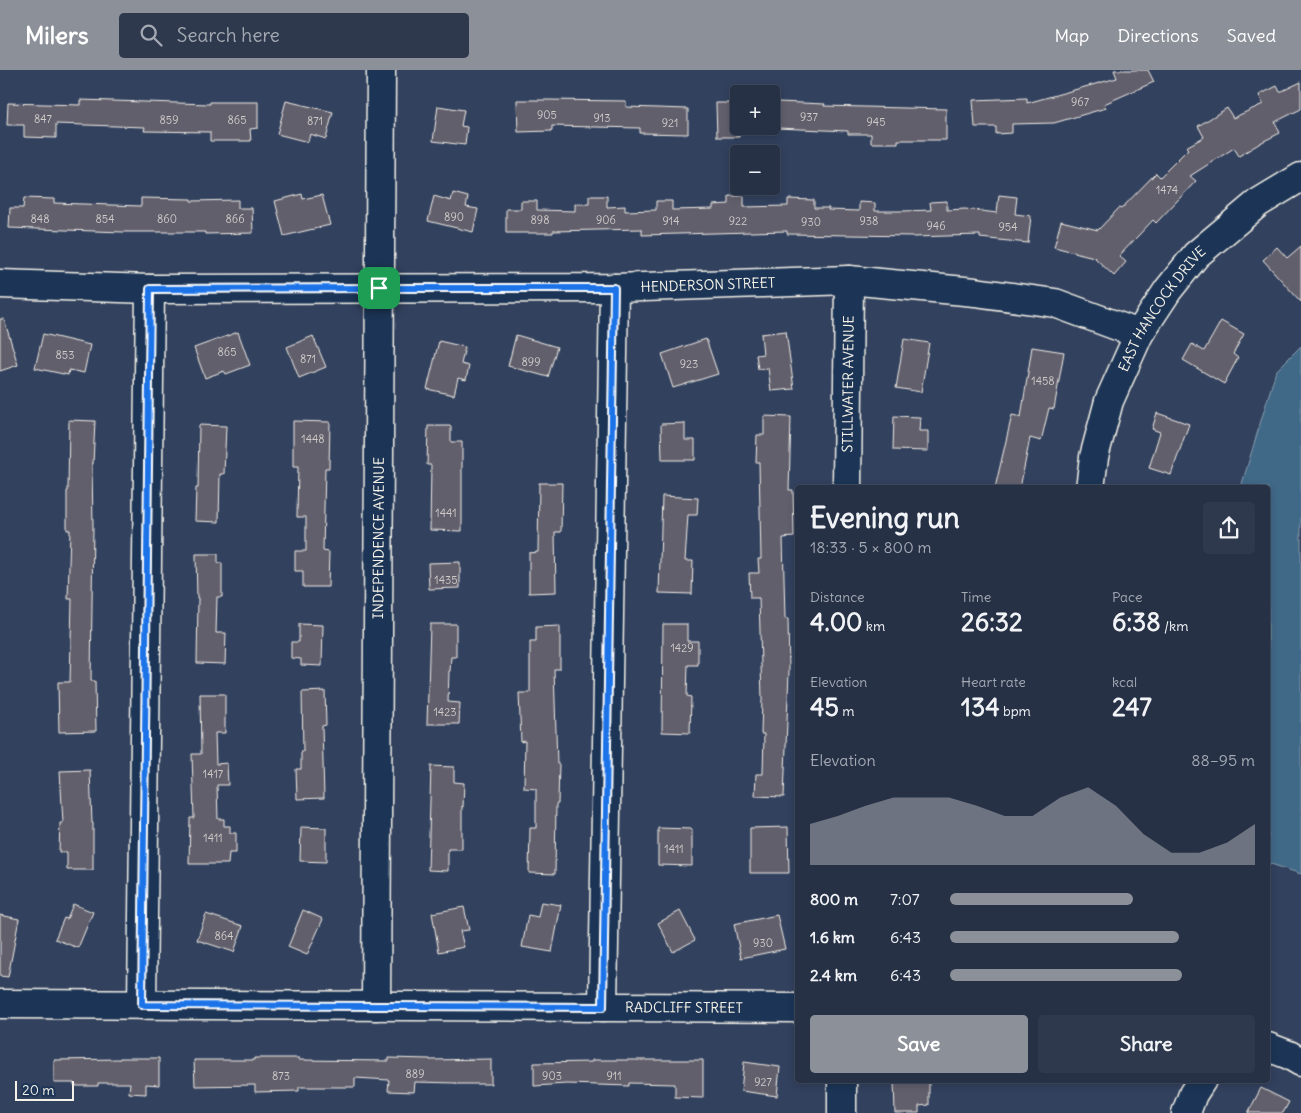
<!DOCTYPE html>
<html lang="en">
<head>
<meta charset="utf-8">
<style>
  :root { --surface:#263146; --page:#2e394d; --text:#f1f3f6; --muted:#a4a9b3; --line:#424c5f; --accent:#8c9099 }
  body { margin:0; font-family:Delius,sans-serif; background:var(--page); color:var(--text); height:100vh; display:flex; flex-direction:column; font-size:19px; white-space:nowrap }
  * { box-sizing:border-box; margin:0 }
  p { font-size:16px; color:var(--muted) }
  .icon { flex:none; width:28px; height:28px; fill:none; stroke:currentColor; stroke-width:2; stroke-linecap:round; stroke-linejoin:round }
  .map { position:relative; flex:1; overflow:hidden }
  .details { position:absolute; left:795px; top:415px; width:475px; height:598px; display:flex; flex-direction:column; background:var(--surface); border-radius:5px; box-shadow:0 2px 8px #0003,0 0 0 1px var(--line) }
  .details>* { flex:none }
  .fabs { position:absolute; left:730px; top:15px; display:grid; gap:10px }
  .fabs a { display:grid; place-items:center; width:50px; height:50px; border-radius:5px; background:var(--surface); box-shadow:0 2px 8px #0003,0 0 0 1px var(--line); font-size:25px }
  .scale { position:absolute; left:15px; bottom:12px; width:59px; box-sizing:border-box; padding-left:5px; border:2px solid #f4f1e8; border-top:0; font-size:14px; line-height:18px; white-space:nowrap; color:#f4f1e8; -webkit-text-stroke:4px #1d3557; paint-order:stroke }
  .pin { position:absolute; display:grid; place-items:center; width:42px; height:42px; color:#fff; margin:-21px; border-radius:10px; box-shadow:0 2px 8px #0006 }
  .round { display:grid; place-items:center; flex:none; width:52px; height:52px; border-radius:5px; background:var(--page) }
  .head { display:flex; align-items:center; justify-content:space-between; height:85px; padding:0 15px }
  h1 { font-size:28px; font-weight:800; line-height:38px }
  .figures { display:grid; grid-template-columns:repeat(3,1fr); gap:8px; height:85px; padding:5px 15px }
  .figures div { display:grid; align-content:center }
  .figures b { font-size:25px; font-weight:800 }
  .figures small { font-size:14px; font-weight:400 }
  .figures p { font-size:14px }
  .chart { height:140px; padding:10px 15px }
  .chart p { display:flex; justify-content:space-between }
  .chart svg { width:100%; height:90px; margin-top:5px; fill:var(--accent); opacity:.7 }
  .cta { display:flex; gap:10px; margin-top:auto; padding:10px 15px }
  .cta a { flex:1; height:58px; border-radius:5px; background:var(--accent); color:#fff; font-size:20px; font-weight:800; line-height:58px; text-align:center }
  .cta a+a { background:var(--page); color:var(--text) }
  ul { padding:0 15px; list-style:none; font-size:16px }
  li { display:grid; grid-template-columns:80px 60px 1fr; align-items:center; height:38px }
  li i { height:12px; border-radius:6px; background:var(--accent) }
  header { display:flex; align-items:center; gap:30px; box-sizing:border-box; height:70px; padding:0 25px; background:var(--accent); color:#fff }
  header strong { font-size:24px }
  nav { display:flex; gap:28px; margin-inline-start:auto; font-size:18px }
  .search { width:350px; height:45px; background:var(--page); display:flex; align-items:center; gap:12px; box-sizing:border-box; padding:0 18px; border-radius:5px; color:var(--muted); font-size:19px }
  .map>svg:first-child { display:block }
</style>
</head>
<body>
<header>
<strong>Milers</strong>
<div class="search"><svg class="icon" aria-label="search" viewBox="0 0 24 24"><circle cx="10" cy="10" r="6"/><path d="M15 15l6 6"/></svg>Search here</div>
<nav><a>Map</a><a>Directions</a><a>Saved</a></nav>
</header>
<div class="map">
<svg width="1301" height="1043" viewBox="0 0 1301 1043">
  <rect width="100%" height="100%" fill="#32415e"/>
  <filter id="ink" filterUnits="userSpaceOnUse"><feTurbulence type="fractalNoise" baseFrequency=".02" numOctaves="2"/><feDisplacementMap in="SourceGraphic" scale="10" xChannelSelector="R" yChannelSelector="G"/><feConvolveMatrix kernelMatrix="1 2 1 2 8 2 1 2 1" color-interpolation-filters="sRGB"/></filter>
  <g filter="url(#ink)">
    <!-- water -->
    <path fill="#3f6887" stroke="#879fae" d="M1301,276v528l-33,-11v-375l-27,-1 35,-116z"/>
    <!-- building -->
    <path fill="#625e6d" stroke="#f4f1e8" d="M1114,0h34l6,12 -50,22 2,4 -52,15 -42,1v9l-16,1v-7h-21l-2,-27 54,-2v5l90,-25z
      M1301,12v27l-26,13 5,11 -18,9 -23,14 -5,-8 -44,28 6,5 -40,42 -3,-3 -34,36 7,6 -12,14 -20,-19 -40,-10 7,-26 37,9 21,-22 2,1 35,-36 4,4 28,-28 -2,-2 18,-10 -6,-11 29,-18 6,10 30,-14 -4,-9 18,-9 3,6z
      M80,30l130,4v-2h48v26l-8,1 1,12h-41v-9l-66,-1 1,-4 -89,-3v14l-32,-1v-12h-17l1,-22 72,2z
      M517,30h30l79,1v6l62,2v25l-48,-1v-5l-88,-2v5l-34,1z
      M286,31l47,11 -7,27 -16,-5 -2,8 -31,-8z
      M778,32l47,2 -1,2 122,3v31h-48v3h-27v-9h-23v-3l-71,-3z
      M716,33h23v34h-22z
      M438,36l26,4 -3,16 6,1 -2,18 -32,-4z
      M453,123l15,4 -2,10 12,2 -5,23 -45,-11 6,-25 17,5z
      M302,124l1,5 19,-4 8,30 -46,11 -9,-35z
      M999,125l18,2 -2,17 16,2 -3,27 -48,-5v-3l-67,2v-1l-126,-2v-3l-145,4v-6l-89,2v2h-47v-24h15v-8h16v9l38,1v-7h14v-8h18v11l18,-1v5l31,-1v-9h16v9l41,-1v-4l16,-1v-8h15v11l44,-1v-7l26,1v8h15l-1,2 31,1v-9l16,1v8h29l27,-1 -1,-8 17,-1v9l18,-1 32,4z
      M24,128l30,1v4l87,3v-8l50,1v2l47,-1v8h14l1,25 -48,1v-2h-82l-114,-4 1,-20h13z
      M1301,176v56l-38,-42 14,-13 10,11z
      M0,249h4l14,46 -18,6z
      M1221,251l23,13 -11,20 5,4 -14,26 -41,-24 9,-16 12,7z
      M786,261l8,58 -23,2 -3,-23 -10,1 -2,-14 7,-1 -2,-20z
      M238,262l12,33 -24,9 -2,-3 -19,7 -11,-30z
      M43,264l47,11 -6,28 -15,-3 -1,5 -33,-7z
      M516,265l41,12 -9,30 -40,-11z
      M313,266l13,31 -27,11 -12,-31z
      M706,269l12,35 -45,14 -11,-34z
      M904,269l25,4 -8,49 -25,-4z
      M439,271l26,6 -4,17 8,2 -3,14 -8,-2 -4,17 -27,-6z
      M1032,277l32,5 -10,57 -5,-1 -8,33 -11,-3 -10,50h-25l17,-73 9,2z
      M1157,343l32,11 -18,51 -22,-7 11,-36 -8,-3z
      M764,346l27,1 -2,73h4l1,47 -11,1 2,81h3l1,52 -5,126 -29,-1 1,-22h7l1,-40h-3l1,-35 -3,-101h-9l-1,-25h10l-1,-14h3l-2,-97h-3l1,-27h7z
      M894,346l26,1 -1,14h9v20l-35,-1z
      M69,350l26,1 -2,43h-1l1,62 -2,155h4l1,50 -37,1 -1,-50h12l2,-83h-4l2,-69h-3v-39h1z
      M293,351l37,1 -1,46h-4l-2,83 6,1 -1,35h-25v-16h-8v-20h11v-34h-9l1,-50h-5z
      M685,353v17h10v20h-33l-1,-36z
      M199,355l27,1 -2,48h-4l-1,48 -24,-1 1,-33h2z
      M428,356h23v16h11v89l-32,-1 1,-65h-4z
      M539,413h23l-1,49h-6l1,60 -27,1v-40l9,-1z
      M662,426l36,2 -1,17h-9l-3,46h8l-1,33 -33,-1z
      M196,484h22v9h4v34h-5l-1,36h10l-1,31 -28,-1 1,-65h-1z
      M460,492v26l-31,1 -1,-26z
      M299,554l24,1 -1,41 -21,-1v-6l-10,-1v-16h8z
      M430,554h26v33h-5l-1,14h-1l-1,31 12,1 -1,21h-32z
      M663,554h24v17h11v24h-10l-1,31 4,1 -1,36 -28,-1z
      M560,556v43h-6l3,95h2l-1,40h-2l-1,70 -26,-1 1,-45h6v-39l-12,-1 1,-47 -4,1 -2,-49h11v-51h6v-15z
      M325,621l1,34 -4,1 2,72 -27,1 -1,-30h5v-17h2l-1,-60z
      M200,624h25v39h-10l1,31 11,-1 1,22h-11l1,34h6v7h6v7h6v20h-7l-1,11h-39l1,-46h4l-2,-64h9z
      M431,696l23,1v15l10,1 -1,24 -1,-1v43h-14v22l-20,-1z
      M90,700l2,53h1v47h-26v-18h-8l1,-29h3l-3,-52z
      M301,757l25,1v34l-26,-1z
      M788,757l1,46h-39v-45z
      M658,758l34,1v37l-34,-1z
      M541,832l20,3 -9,47 -30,-5 6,-32 10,2z
      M73,834l20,8 -15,36 -23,-9 9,-21 3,1z
      M464,837l5,23 -9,1 4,16 -25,5 -7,-39z
      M303,840l20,9 -16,36 -19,-8z
      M680,841l15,29 -22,12 -15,-29z
      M206,844l37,12 -9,26 -37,-12z
      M0,845l19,4 -11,58 -8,-1z
      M777,845l8,34 -44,9 -7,-34z
      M120,988h39v27l-13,-1v10l-17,-1 1,-10h-32v3h-24v-3h-20v-23l66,-1z
      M254,988h45v2l90,1v-3l41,1v1l61,-1v25h-35v-1l-41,-1 -1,10 -26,-1 1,-11 -34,-2v9h-56v4l-44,1v-7l-60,1 -1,-26h60z
      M592,990h111v38l-28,-1v-13l-46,-1v3l-62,-2 -33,2v-23l58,-1z
      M744,992l36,5 -3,29 -36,-5z
      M929,1011v24l-10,1v7h-24l-1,-31z
      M1261,1018l28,14 -6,11h-35z"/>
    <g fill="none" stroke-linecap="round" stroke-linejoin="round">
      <defs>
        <g id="minor">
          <path id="s1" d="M0,214l150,5 464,-1 235,-8 126,12 80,11 84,31"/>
          <path id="s2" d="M847,418l2,-208"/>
          <path id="s3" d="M1090,418l4,-31 15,-56 30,-67 29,-44 28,-35 62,-52 43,-26"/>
          <path id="s4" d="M0,934l798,4"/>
          <path d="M142,935l8,-716"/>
          <path id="s5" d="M376,936l5,-936"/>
          <path d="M603,937l11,-719"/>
          <path d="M1268,977l21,8 12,7"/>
          <path d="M842,1043v-33"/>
          <path d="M1186,1043l7,-19 9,-14"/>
        </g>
      </defs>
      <!-- minor casing -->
      <use href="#minor" stroke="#f4f1e8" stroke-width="31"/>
      <!-- minor -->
      <use href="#minor" stroke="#1d3557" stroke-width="28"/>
    </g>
  </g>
  <g fill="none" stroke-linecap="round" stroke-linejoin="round" filter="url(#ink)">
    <defs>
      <path id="route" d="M379,218h235l-11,719 -461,-2 8,-716z"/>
    </defs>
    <!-- route casing -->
    <use href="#route" stroke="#fff" stroke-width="10"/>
    <!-- route -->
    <use href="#route" stroke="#1a73e8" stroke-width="6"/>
  </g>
  <g text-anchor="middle" stroke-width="4" stroke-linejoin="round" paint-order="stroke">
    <!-- number labels -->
    <g font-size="11" fill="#d0ccc9">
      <text x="1080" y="36">967</text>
      <text x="547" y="49">905</text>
      <text x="809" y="51">937</text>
      <text x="602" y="52">913</text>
      <text x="43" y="53">847</text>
      <text x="169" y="54">859</text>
      <text x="237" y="54">865</text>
      <text x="315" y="55">871</text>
      <text x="876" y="56">945</text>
      <text x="670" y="57">921</text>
      <text x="1167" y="124">1474</text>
      <text x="454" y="151">890</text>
      <text x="40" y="153">848</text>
      <text x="105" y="153">854</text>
      <text x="167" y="153">860</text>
      <text x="235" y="153">866</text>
      <text x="540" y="154">898</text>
      <text x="606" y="154">906</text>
      <text x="671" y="155">914</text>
      <text x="738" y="155">922</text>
      <text x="869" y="155">938</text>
      <text x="811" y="156">930</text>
      <text x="936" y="160">946</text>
      <text x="1008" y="161">954</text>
      <text x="227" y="286">865</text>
      <text x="65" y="289">853</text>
      <text x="308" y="293">871</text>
      <text x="531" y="296">899</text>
      <text x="689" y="298">923</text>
      <text x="1043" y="315">1458</text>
      <text x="313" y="373">1448</text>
      <text x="446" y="447">1441</text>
      <text x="446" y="514">1435</text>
      <text x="682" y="582">1429</text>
      <text x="445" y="646">1423</text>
      <text x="213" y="708">1417</text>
      <text x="213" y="772">1411</text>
      <text x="674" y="783">1411</text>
      <text x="224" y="870">864</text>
      <text x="763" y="877">930</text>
      <text x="415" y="1008">889</text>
      <text x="281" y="1010">873</text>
      <text x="552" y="1010">903</text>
      <text x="614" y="1010">911</text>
      <text x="763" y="1016">927</text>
    </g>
    <!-- street labels -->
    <g font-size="14" fill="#f4f1e8" stroke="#1d3557">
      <text dy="5" stroke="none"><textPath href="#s1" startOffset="708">HENDERSON STREET</textPath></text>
      <text dy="5" stroke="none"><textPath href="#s3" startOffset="196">EAST HANCOCK DRIVE</textPath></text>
      <text dy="5" stroke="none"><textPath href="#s2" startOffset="104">STILLWATER AVENUE</textPath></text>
      <text dy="5" stroke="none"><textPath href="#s5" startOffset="468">INDEPENDENCE AVENUE</textPath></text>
      <text dy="5" stroke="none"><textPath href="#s4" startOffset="684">RADCLIFF STREET</textPath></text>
    </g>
  </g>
</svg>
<div class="fabs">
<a>+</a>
<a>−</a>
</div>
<div class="scale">20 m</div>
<div class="pin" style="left:379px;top:218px;background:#1e9e55"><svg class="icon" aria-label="arrive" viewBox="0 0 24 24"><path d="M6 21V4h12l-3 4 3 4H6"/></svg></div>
<section class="details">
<div class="head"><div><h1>Evening run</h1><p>18:33 · 5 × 800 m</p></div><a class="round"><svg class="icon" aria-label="share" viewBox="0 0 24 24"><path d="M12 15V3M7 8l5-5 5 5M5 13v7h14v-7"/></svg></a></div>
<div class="figures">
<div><p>Distance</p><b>4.00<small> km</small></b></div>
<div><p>Time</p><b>26:32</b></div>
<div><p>Pace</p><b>6:38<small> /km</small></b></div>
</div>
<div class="figures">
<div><p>Elevation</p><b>45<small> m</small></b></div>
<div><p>Heart rate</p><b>134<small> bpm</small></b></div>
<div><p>kcal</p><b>247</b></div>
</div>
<div class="chart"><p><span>Elevation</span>88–95 m</p>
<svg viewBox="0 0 160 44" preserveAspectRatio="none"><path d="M0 44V24L10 20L20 15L30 11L40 11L50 11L60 15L70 20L80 20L90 11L100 6L110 15L120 29L130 38L140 38L150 33L160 24V44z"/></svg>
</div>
<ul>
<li><b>800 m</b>7:07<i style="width:60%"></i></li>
<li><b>1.6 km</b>6:43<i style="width:75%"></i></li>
<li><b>2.4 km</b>6:43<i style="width:76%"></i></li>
</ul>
<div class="cta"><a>Save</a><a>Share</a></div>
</section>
</div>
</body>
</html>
